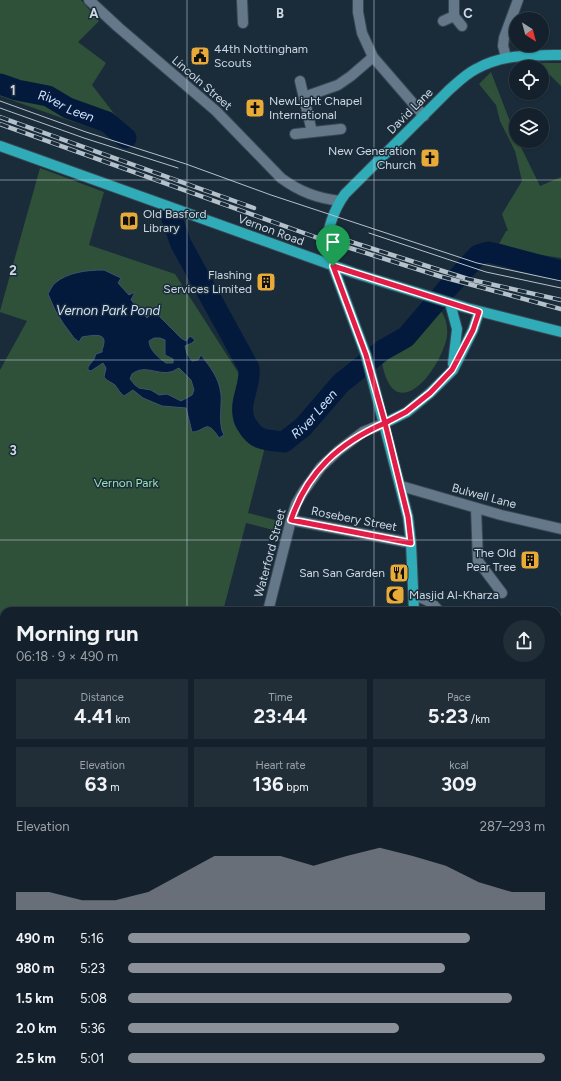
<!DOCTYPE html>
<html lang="en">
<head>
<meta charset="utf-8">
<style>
  :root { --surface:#14212c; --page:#212e38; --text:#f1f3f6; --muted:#9da3a9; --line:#333e48; --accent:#8c9099 }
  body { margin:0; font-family:Figtree,sans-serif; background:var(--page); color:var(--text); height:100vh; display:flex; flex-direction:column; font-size:15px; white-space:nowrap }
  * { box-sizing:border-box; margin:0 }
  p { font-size:13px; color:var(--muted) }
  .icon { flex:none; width:22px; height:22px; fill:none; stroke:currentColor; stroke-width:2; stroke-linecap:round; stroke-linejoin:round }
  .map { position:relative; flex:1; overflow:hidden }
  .side { position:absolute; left:0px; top:607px; width:561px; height:474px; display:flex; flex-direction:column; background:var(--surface); border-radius:12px 12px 0 0; box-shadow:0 1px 3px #0004,0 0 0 1px var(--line) }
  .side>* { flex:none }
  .needle { width:26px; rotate:144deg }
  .controls { position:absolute; left:509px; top:12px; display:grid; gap:8px }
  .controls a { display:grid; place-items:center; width:40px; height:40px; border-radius:50%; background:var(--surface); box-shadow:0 1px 3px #0004,0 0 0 1px var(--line); font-size:20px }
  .pin { position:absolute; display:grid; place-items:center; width:34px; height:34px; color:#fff; margin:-41px -17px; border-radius:50% 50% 50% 0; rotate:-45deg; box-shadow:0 0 4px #0007 }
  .pin .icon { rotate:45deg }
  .round { display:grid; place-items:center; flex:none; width:42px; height:42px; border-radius:21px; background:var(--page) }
  .headline { display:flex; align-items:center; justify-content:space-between; height:68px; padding:0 16px }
  h1 { font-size:22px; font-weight:700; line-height:30px }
  .figures { display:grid; grid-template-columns:repeat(3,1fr); gap:6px; height:68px; padding:4px 16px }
  .figures div { display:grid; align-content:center; border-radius:0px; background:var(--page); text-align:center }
  .figures b { font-size:20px; font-weight:700 }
  .figures small { font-size:11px; font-weight:400 }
  .figures p { font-size:11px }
  .chart { height:112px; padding:8px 16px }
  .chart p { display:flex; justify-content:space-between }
  .chart svg { width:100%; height:72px; margin-top:4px; fill:var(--accent); opacity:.7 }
  ul { padding:0 16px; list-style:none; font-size:13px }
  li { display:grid; grid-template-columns:64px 48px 1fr; align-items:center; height:30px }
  li i { height:10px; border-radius:5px; background:var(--accent) }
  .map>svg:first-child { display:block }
</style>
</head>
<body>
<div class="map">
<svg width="561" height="1081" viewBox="0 0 561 1081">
  <rect width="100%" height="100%" fill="#1a2c3a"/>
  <!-- green -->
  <path fill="#2f5039" d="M0,0h81l18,21 -21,21 28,21 -14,22 30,39 -11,10 -49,-16 -62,-22z
    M526,63h35v23l-11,-11 -8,-3v-5h-17z
    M491,72l25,65v4h2l22,45 21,-9v81l-64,-10 9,-17h2l-6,-17 20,-33 -7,-30 -15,-30 -4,-16 -17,-21z
    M40,168l64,24 -15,53 86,29 66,103c-3,21 -10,50 10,64 4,3 10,4 14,6l-17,66 31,8 -2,10 -31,-8 -23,88h-219v378l-4,-1v-618l27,-49 -27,-9v-1z
    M440,310c6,7 8,17 7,26 -2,17 -27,63 -49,56 -10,-4 -14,-19 -16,-29l29,-20z"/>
  <!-- water -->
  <path fill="#031a3d" stroke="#40536e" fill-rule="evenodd" d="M104,270l17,8 -3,5 11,12 6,-3 -4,8 16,18 7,-7 27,27 5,3 4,-5 5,4 -3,3 -7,3 2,8 5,7 6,-1 3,-5c10,13 18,23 20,39 1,11 -3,32 3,41l-5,3c-13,-21 -14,-6 -27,-6l-6,-24 -24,-2 -19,-8 -10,-8 -9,6c-4,-3 -6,-7 -9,-11 -4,-3 -8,-4 -11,-8l2,-9 -3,-5 -12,8 -3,-1v-3l6,-8 2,-5 6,-2c0,-4 2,-6 2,-10 1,-10 -15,-6 -22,-5l-3,5 -5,-4 -11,-15 -8,-13 -7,-16c2,-4 4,-8 7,-11 13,-11 32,-13 49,-13zM154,338h6l5,2v15l8,4v4h-7c-7,-5 -17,-13 -17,-22zM179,368l12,12 3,10 -2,5 -11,6 -14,-7 -8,1 -8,-5 -12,-2 -4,-3 -5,-6 2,-5c13,-10 25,1 38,-2 3,0 6,-3 9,-4z"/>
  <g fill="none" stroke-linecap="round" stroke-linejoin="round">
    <!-- river -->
    <g stroke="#031a3d" stroke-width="21">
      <path id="s1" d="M0,84l17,6 31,6 20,12 39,14 19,16"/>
      <path id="s2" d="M171,216l10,28 68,124c1,14 -4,23 -6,36 -1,7 0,16 4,21 9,16 19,15 37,17l19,-15 38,-44 42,-33 23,-13 41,-48 31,-34 10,-3 9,2 64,17"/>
    </g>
    <defs>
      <path id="minor" d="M89,0l29,27 98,84 65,67c19,14 36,20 59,23
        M242,0l1,23
        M358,0v12l4,21 11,24 51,59
        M454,0v16
        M443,21l11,-5 8,10
        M506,57l-3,-11 1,-8 14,-38
        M300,81l12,51
        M304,97l34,-12 13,-9 22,-19
        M295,134l46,-5
        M401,486l100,29 60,14
        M476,508l2,53 24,32
        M291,520l120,23
        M414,596c11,2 18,6 25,15
        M268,611l23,-91 5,-16 7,-12 18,-25 17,-16 25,-19 22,-9
        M557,645l4,-1
        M557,773l4,6
        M557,928l4,1
        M557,1062l4,1
        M0,1063l4,1
        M38,1077l11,4
        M211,1077l1,4
        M67,1081l2,-4"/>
      <path id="major" d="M0,146l354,127 113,35 94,24
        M450,303l7,26 -4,35
        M385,423l22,-11 23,-19 23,-23 20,-40 6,-18
        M414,611l-3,-68 -3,-26 -42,-162 -39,-105c-1,-19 7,-41 18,-56l104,-104c9,-8 17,-16 27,-21 27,-15 55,-14 85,-14
        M361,1081l1,-4"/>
    </defs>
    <!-- minor casing -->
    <use href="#minor" stroke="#384753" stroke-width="12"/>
    <!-- major casing -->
    <use href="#major" stroke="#384753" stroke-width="12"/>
    <!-- minor -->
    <use href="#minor" stroke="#647889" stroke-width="10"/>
    <!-- major -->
    <use href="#major" stroke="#2facb7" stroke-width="10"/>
    <!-- tram -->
    <path stroke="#b4c0ca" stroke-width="1" d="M0,101l86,31 100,32 85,31 206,68 84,18
      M0,108l84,30 94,30
      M369,233l117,39 75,16"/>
    <defs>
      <path id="rail" d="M0,117l254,91
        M0,124l315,113 124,39 122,33
        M345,240l123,39 93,21"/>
    </defs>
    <!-- rail casing -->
    <use href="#rail" stroke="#b4c0ca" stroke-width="4.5"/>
    <!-- rail -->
    <use href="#rail" stroke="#1a2c3a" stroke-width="3" stroke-dasharray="9" stroke-linecap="butt"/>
  </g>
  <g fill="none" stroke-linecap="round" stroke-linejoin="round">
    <defs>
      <path id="route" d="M333,266l33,89 19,68c-46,20 -78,49 -94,97l120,23 -3,-26 -23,-94 21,-11 24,-19 22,-23 21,-40 6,-18 -146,-46"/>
    </defs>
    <!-- route casing -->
    <use href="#route" stroke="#fff" stroke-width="8"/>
    <!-- route -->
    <use href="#route" stroke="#e11d48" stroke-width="5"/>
  </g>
  <!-- grid -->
  <path fill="none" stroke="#cdd8e2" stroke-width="1" stroke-opacity="0.55" d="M187,0v611M374,0v611M0,180h561M0,360h561M0,540h561M0,721h4M557,721h4M0,901h4M557,901h4M187,1077v4M374,1077v4"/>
  <!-- icons -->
  <defs>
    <symbol id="civic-square" viewBox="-11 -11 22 22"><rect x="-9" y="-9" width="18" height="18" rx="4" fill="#e8ab37" stroke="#1a2c3a"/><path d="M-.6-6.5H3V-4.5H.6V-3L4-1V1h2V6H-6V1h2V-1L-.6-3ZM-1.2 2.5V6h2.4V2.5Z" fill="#111"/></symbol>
    <symbol id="church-square" viewBox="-11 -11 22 22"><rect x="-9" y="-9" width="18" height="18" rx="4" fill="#e8ab37" stroke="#1a2c3a"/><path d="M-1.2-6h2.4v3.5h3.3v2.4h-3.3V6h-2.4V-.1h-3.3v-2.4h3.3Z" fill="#111"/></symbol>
    <symbol id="library-square" viewBox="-11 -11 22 22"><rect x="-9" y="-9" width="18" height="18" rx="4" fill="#e8ab37" stroke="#1a2c3a"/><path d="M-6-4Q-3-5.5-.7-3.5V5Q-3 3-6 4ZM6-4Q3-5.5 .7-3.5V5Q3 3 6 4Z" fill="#111"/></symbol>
    <symbol id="building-square" viewBox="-11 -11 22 22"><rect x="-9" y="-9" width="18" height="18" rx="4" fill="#e8ab37" stroke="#1a2c3a"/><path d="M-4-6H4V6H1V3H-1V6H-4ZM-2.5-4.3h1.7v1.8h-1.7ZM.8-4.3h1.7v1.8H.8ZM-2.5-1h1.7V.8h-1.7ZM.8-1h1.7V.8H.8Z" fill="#111"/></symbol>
    <symbol id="restaurant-square" viewBox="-11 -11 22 22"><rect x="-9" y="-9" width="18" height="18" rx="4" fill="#e8ab37" stroke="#1a2c3a"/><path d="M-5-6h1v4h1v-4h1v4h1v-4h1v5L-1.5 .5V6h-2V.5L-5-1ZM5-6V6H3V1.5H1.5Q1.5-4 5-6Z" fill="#111"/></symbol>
    <symbol id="mosque-square" viewBox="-11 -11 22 22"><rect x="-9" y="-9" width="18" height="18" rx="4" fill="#e8ab37" stroke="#1a2c3a"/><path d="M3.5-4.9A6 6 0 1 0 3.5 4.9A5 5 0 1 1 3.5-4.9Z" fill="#111"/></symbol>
  </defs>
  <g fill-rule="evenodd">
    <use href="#civic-square" x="189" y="45" width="22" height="22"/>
    <use href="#church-square" x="244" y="97" width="22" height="22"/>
    <use href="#church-square" x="419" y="147" width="22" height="22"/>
    <use href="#library-square" x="118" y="210" width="22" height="22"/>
    <use href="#building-square" x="255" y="271" width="22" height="22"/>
    <use href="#building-square" x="519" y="549" width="22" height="22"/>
    <use href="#restaurant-square" x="388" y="562" width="22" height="22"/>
    <use href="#mosque-square" x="384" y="584" width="22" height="22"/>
  </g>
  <g text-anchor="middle" stroke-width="3" stroke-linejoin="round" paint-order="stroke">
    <!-- poi labels -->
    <g font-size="12" fill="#cdd8e2" stroke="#1a2c3a" text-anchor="start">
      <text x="214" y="53">44th Nottingham<tspan x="214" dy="14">Scouts</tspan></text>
      <text x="269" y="105">NewLight Chapel<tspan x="269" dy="14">International</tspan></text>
      <text x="416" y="155" text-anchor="end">New Generation<tspan x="416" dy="14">Church</tspan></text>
      <text x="143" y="218">Old Basford<tspan x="143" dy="14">Library</tspan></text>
      <text x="252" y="279" text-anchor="end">Flashing<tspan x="252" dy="14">Services Limited</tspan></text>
      <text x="516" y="557" text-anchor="end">The Old<tspan x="516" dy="14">Pear Tree</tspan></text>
      <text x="385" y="577" text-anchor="end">San San Garden</text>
      <text x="409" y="599">Masjid Al-Kharza</text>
    </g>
    <!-- street labels -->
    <g font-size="12" fill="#cdd8e2" stroke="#1a2c3a">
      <text transform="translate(202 83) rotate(41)" y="4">Lincoln Street</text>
      <text transform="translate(410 111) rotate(-45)" y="4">David Lane</text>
      <text transform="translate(271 230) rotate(20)" y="4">Vernon Road</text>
      <text transform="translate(484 496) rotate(15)" y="4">Bulwell Lane</text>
      <text transform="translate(354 519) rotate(11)" y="4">Rosebery Street</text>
      <text transform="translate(270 553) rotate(-75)" y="4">Waterford Street</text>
    </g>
    <!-- park labels -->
    <g font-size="12" fill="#99e3ae" stroke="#1a2c3a">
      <text x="126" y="487">Vernon Park</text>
    </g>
    <!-- water labels -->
    <g font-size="13" font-style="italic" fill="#d0e2fd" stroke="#1a2c3a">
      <text dy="5" stroke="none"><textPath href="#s1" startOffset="70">River Leen</textPath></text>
      <text x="108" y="315">Vernon Park Pond</text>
      <text dy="5" stroke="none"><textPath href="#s2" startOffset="314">River Leen</textPath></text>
    </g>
  </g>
  <g font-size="13" text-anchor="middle" font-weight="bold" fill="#cdd8e2" stroke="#1a2c3a" stroke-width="3" stroke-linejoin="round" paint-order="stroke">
    <text x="94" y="18">A</text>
    <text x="280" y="18">B</text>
    <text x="468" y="18">C</text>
    <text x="13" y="95">1</text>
    <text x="13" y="275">2</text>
    <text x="13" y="455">3</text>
  </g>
</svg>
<div class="controls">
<a><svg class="needle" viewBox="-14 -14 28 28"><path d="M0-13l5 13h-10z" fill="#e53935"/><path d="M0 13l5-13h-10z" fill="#9da3a9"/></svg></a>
<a><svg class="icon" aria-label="locate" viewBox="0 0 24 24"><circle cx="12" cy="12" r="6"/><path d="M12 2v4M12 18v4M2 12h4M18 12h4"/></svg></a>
<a><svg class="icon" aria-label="layers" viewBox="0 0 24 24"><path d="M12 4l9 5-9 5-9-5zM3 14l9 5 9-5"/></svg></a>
</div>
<div class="pin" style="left:333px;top:266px;background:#1e9e55"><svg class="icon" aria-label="arrive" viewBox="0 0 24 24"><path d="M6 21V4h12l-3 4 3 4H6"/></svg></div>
<section class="side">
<div class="headline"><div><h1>Morning run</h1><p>06:18 · 9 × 490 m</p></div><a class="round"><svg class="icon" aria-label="share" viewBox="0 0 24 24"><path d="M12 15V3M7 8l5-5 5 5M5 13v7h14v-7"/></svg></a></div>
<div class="figures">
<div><p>Distance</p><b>4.41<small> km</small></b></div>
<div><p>Time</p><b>23:44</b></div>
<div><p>Pace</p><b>5:23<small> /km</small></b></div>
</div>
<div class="figures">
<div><p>Elevation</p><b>63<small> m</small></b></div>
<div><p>Heart rate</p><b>136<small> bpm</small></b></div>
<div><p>kcal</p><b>309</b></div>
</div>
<div class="chart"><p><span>Elevation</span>287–293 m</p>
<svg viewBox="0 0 160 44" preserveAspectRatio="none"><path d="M0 44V33L10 33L20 38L30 38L40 33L50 22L60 11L70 11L80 11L90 17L100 11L110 6L120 11L130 17L140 27L150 33L160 33V44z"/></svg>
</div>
<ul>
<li><b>490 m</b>5:16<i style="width:82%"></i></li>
<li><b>980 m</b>5:23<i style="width:76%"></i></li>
<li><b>1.5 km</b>5:08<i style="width:92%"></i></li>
<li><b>2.0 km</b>5:36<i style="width:65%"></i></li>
<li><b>2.5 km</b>5:01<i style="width:100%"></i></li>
</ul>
</section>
</div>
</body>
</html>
